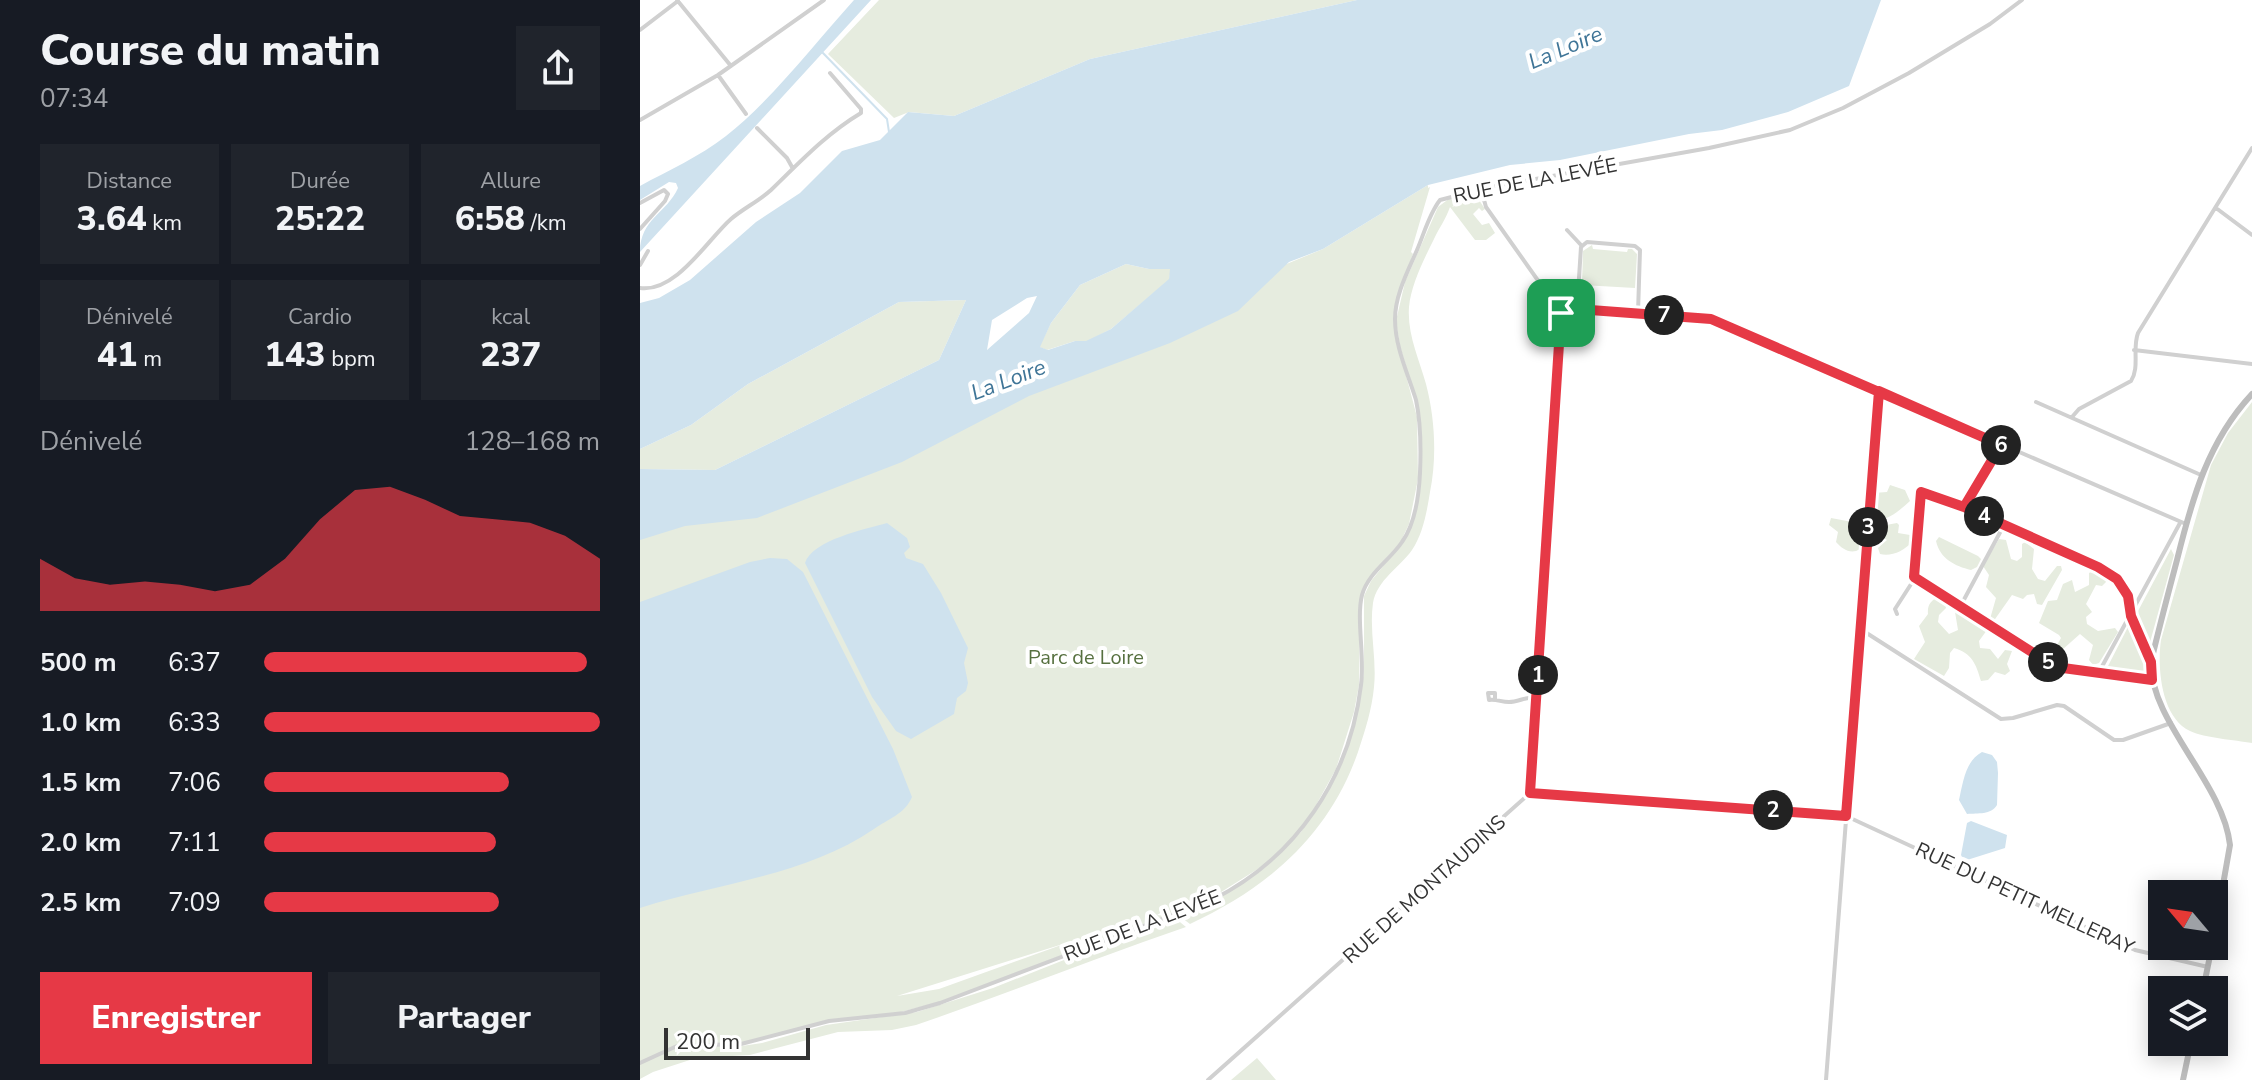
<!DOCTYPE html>
<html lang="fr">
<head>
<meta charset="utf-8">
<style>
  :root { --surface:#171b24; --page:#20242c; --text:#f1f3f6; --muted:#9ea1a6; --accent:#e63946 }
  body { margin:0; font-family:"Nunito Sans",sans-serif; background:var(--page); color:var(--text); height:100vh; display:flex; flex-direction:column; font-size:30px; white-space:nowrap }
  * { box-sizing:border-box; margin:0 }
  p { font-size:26px; color:var(--muted) }
  .icon { flex:none; width:44px; height:44px; fill:none; stroke:currentColor; stroke-width:2; stroke-linecap:round; stroke-linejoin:round }
  .map { position:relative; flex:1; overflow:hidden }
  .panel { display:flex; flex-direction:column; background:var(--surface); width:640px }
  .panel>* { flex:none }
  .needle { width:52px; rotate:299deg }
  .fabs { position:absolute; left:1508px; top:880px; display:grid; gap:16px }
  .fabs a { display:grid; place-items:center; width:80px; height:80px; border-radius:0px; background:var(--surface); box-shadow:0 4px 20px #0003; font-size:40px }
  .scale { position:absolute; left:24px; bottom:20px; width:146px; box-sizing:border-box; padding-left:8px; border:4px solid #333; border-top:0; font-size:22px; line-height:28px; white-space:nowrap; color:#333; -webkit-text-stroke:6px #fff; paint-order:stroke }
  .pin { position:absolute; display:grid; place-items:center; width:68px; height:68px; color:#fff; margin:-34px; border-radius:16px; box-shadow:0 4px 12px #0006 }
  .km { position:absolute; width:40px; height:40px; margin:-20px; border-radius:50%; background:#222; color:#fff; font-size:22px; line-height:40px; text-align:center }
  .round { display:grid; place-items:center; flex:none; width:84px; height:84px; border-radius:0px; background:var(--page) }
  .head { display:flex; align-items:center; justify-content:space-between; height:136px; padding:0 40px }
  h1 { font-size:44px; font-weight:800; line-height:60px }
  .stats { display:grid; grid-template-columns:repeat(3,1fr); gap:12px; height:136px; padding:8px 40px }
  .stats div { display:grid; align-content:center; border-radius:0px; background:var(--page); text-align:center }
  .stats b { font-size:34px; font-weight:800 }
  .stats small { font-size:22px; font-weight:400 }
  .stats p { font-size:22px }
  .chart { height:224px; padding:16px 40px }
  .chart p { display:flex; justify-content:space-between }
  .chart svg { width:100%; height:144px; margin-top:8px; fill:var(--accent); opacity:.7 }
  .primary-button { display:flex; gap:16px; margin-top:auto; padding:16px 40px }
  .primary-button a { flex:1; height:92px; border-radius:0px; background:var(--accent); color:#fff; font-size:32px; font-weight:800; line-height:92px; text-align:center }
  .primary-button a+a { background:var(--page); color:var(--text) }
  ul { padding:0 40px; list-style:none; font-size:26px }
  li { display:grid; grid-template-columns:128px 96px 1fr; align-items:center; height:60px }
  li i { height:20px; border-radius:10px; background:var(--accent) }
  main { display:flex; flex:1; min-height:0 }
  .map>svg:first-child { display:block }
</style>
</head>
<body>
<main>
<section class="panel">
<div class="head"><div><h1>Course du matin</h1><p>07:34</p></div><a class="round"><svg class="icon" aria-label="share" viewBox="0 0 24 24"><path d="M12 15V3M7 8l5-5 5 5M5 13v7h14v-7"/></svg></a></div>
<div class="stats">
<div><p>Distance</p><b>3.64<small> km</small></b></div>
<div><p>Durée</p><b>25:22</b></div>
<div><p>Allure</p><b>6:58<small> /km</small></b></div>
</div>
<div class="stats">
<div><p>Dénivelé</p><b>41<small> m</small></b></div>
<div><p>Cardio</p><b>143<small> bpm</small></b></div>
<div><p>kcal</p><b>237</b></div>
</div>
<div class="chart"><p><span>Dénivelé</span>128–168 m</p>
<svg viewBox="0 0 160 44" preserveAspectRatio="none"><path d="M0 44V28L10 34L20 36L30 35L40 36L50 38L60 36L70 28L80 16L90 7L100 6L110 10L120 15L130 16L140 17L150 21L160 28V44z"/></svg>
</div>
<ul>
<li><b>500 m</b>6:37<i style="width:96%"></i></li>
<li><b>1.0 km</b>6:33<i style="width:100%"></i></li>
<li><b>1.5 km</b>7:06<i style="width:73%"></i></li>
<li><b>2.0 km</b>7:11<i style="width:69%"></i></li>
<li><b>2.5 km</b>7:09<i style="width:70%"></i></li>
</ul>
<div class="primary-button"><a>Enregistrer</a><a>Partager</a></div>
</section>
<div class="map">
<svg width="1612" height="1080" viewBox="0 0 1612 1080">
  <rect width="100%" height="100%" fill="#fff"/>
  <!-- green -->
  <path fill="#e6ecdf" fill-rule="evenodd" d="M239,0h478l-267,59 -136,57 -45,-4 -15,6 -66,-64z
    M788,185v3l2,-1 -19,65 2,2 -13,35 -6,41 23,87 1,62 -9,45 -9,19 -25,27 -15,26 -1,89 -5,27 -18,57 -27,49 -21,25 -27,24 -51,32 -38,15 -10,-2 -5,3 8,1 -226,86 -42,11 -74,8 -88,26 27,-4 64,-18 91,-13 76,-24 172,-68 10,-2 11,9c-91,31 -179,67 -270,98l-24,5 -54,2 -88,23 -54,3 -43,14 -13,7v-550l683,-280zM424,944l-125,45 -42,7 166,-52z
    M823,196l-11,11 25,-10 8,12 -3,2 -3,-3 -6,6 9,11 7,-2 6,10 -9,7h-11l-25,-33c-4,12 -11,21 -16,32 -10,20 -23,46 -25,68 -2,27 10,52 17,77 9,34 11,74 4,108 -3,19 -7,42 -18,58 -12,17 -35,30 -39,53 -4,28 4,56 1,84 -2,22 -9,44 -16,65 -29,83 -90,136 -168,172l-12,-9 29,-12 62,-40 32,-31 32,-50 23,-65 8,-44v-77l7,-15 36,-44 14,-56 -2,-72 -19,-63 -4,-25 9,-39 33,-75 12,-9z
    M952,245l1,4 34,3 1,-3h4l5,5 -2,34 -53,-3 1,-34z
    M486,264l23,5h22l-2,11 -58,49 -25,13 -11,-1 -28,9 -8,-3 12,-24 29,-38z
    M326,300l-27,60 -224,110 -75,-1v-20l51,-24 57,-41 151,-82z
    M1612,402v341c-17,-3 -47,-5 -62,-12 -29,-13 -33,-64 -29,-91l50,-175 17,-32z
    M1250,485l15,5 5,11c-10,9 -24,22 -38,18l2,-26 13,-1z
    M1191,518l32,6 -3,25c-9,6 -18,0 -24,-7l2,-10 -9,-7z
    M1257,523l2,2 -1,8 12,2 2,7c-8,9 -21,15 -32,12l-2,-6 9,-8 -5,-3 -7,2 -4,-3v-5l10,1 5,-7z
    M1299,537l39,19 3,3 -4,8 -6,3c-16,-4 -31,-11 -35,-29z
    M1359,539l7,1 5,19 6,2 5,-4v-13l3,-2 9,7 -2,20 6,10 7,2 12,-15h4l1,4 -20,35 -5,-1 -3,-10 -7,1 -4,4 -11,-4 -19,27 -3,-3 6,-21 -10,-11 3,-12 -6,-9z
    M1531,549l3,6 -25,91 -3,-1 -9,-26 1,-8z
    M1453,571l10,4 3,7 -4,4 -6,-1 -10,19 6,8 -6,5 1,7 11,7 17,-3 3,4 -19,31 -6,2 -4,-5 4,-15 -13,-11 -18,16 -5,-5 4,-7 -2,-3 -20,-12 9,-22 9,-1 6,-16 9,-4 3,12 14,-7v-12z
    M1299,597l6,5 1,6 -7,7 -1,7 11,12 9,-4 -3,-18 3,-2 26,16 3,4 -8,11 1,7 10,1 8,10 7,-9 7,1 -5,13 3,7 -5,4 -10,-3 -7,8 -7,1c-5,-17 -9,-28 -27,-33l-4,5 -1,15 -5,8 -30,-17 11,-17 -6,-16 9,-12c-1,-9 3,-14 11,-17z
    M1488,627l4,1 14,34v8l-5,4 -31,-4 -2,-4z
    M617,1058l19,22h-45z"/>
  <!-- water -->
  <path fill="#cfe2ee" fill-rule="evenodd" d="M214,0h17l-231,252c0,-33 27,-39 38,-64l-2,-5 -7,-1 -29,18v-14c29,-16 59,-29 86,-50 44,-34 90,-94 128,-136z
    M717,0h524l-32,86 -61,26 -66,18 -33,4 -129,26 -50,5 -82,20 -105,64 -34,13 -51,49 -68,32 -141,53 -127,66 -145,56 -72,8 -45,14v-71l75,1 224,-110 27,-60 -67,2 -151,82 -57,41 -51,24v-146l19,-5 31,-18 66,-58 44,-29 42,-42 38,-11 28,-28 46,4 136,-57zM486,264l23,5h21l-1,10 -58,50 -25,12h-11l-27,9 -8,-3 11,-24 29,-38zM397,296l-8,17 -42,37 5,-30 35,-22z
    M247,523l20,15 3,9 -6,6 2,5 17,6 18,29 27,55 -4,15 4,20 -2,8 -9,7 -3,16 -43,25 -15,-8 -24,-34 -67,-134c7,-23 61,-34 82,-40z
    M130,558l17,1 16,13 90,177 19,48c-7,17 -24,22 -38,32 -69,47 -156,54 -234,79v-306l110,-40z
    M1342,752l10,3 5,7 1,11 -1,32c-6,10 -19,8 -30,9l-8,-14c4,-17 6,-39 23,-48z
    M1331,821l36,14 -2,13 -38,12 -4,-1 -2,-4 6,-32z"/>
  <g fill="none" stroke-linecap="round" stroke-linejoin="round">
    <!-- stream -->
    <path stroke="#cfe2ee" stroke-width="2" d="M182,52l65,67 2,13"/>
    <!-- street -->
    <path stroke="#d0d0d0" stroke-width="4" d="M37,0l54,66
      M0,30l38,-29
      M78,75l28,39
      M0,120l78,-45 106,-75
      M117,128l30,30 5,9
      M841,189l5,18 75,106
      M0,203l24,-13 4,4 -3,7 -25,28
      M1576,208l36,27
      M927,230l14,15
      M0,265l8,-14
      M0,288c36,5 68,-49 91,-69 13,-11 28,-18 40,-29 29,-28 55,-56 90,-77v-4l-31,-36
      M937,309l4,-62 6,-5 48,4 5,4 -2,63
      M921,313l16,-4 134,10 475,205
      M1494,350l118,14
      M1396,402l165,73
      M1432,417l7,-8 52,-28c9,-14 1,-32 7,-48l114,-185
      M1324,507l37,-62
      M1320,607l44,-82
      M1257,614l-2,-5 20,-31
      M1220,631l5,1 136,87 12,-1 44,-13 7,1 50,34h9l48,-17
      M1511,662l-20,-46 -3,-20 -11,-17 -19,-12 -134,-60 -43,-15c-4,15 -12,76 -3,89l131,82 14,5 89,12
      M1459,672l81,-149
      M855,699v-6h-7l1,7c8,-1 12,2 20,2 10,0 17,-6 27,-4
      M890,793l316,23 289,134 73,17
      M0,1063l37,-17 64,-2 88,-23 76,-8 35,-10 272,-103c84,-42 138,-122 149,-215 4,-28 -5,-66 1,-90 6,-22 28,-35 40,-53 13,-18 17,-48 18,-69 1,-23 1,-50 -4,-73 -8,-26 -21,-53 -21,-81 0,-24 13,-48 22,-69 7,-16 12,-36 23,-50l50,-13 219,-39 81,-18 53,-22 66,-35 81,-49 32,-24
      M568,1080l322,-287 31,-480
      M1186,1080l53,-689"/>
    <!-- secondary -->
    <path stroke="#bdbdbd" stroke-width="6" d="M1574,936l16,-91c-7,-63 -80,-123 -79,-183 8,-34 17,-68 26,-102 15,-61 31,-119 75,-166
      M1563,990l9,-44
      M1543,1080l8,-38"/>
  </g>
  <g fill="none" stroke-linecap="round" stroke-linejoin="round">
    <defs>
      <path id="route" d="M921,313l-31,480 316,23 33,-425 122,54 -37,62 134,60 19,12 11,17 3,20 20,46 1,18 -89,-12 -14,-5 -135,-86 7,-85 43,15 37,-62 -290,-126 -134,-10 -16,4"/>
    </defs>
    <!-- route casing -->
    <use href="#route" stroke="#fff" stroke-width="16"/>
    <!-- route -->
    <use href="#route" stroke="#e63946" stroke-width="10"/>
  </g>
  <g text-anchor="middle" stroke-width="8" stroke-linejoin="round" paint-order="stroke">
    <!-- street labels -->
    <g font-size="20" fill="#333" stroke="#fff">
      <text transform="translate(895 180) rotate(-11)" y="7">RUE DE LA LEVÉE</text>
      <text transform="translate(784 889) rotate(-42)" y="7">RUE DE MONTAUDINS</text>
      <text transform="translate(1385 898) rotate(25)" y="7">RUE DU PETIT MELLERAY</text>
      <text transform="translate(502 925) rotate(-21)" y="7">RUE DE LA LEVÉE</text>
    </g>
    <!-- park labels -->
    <g font-size="20" fill="#56703f" stroke="#fff">
      <text x="446" y="664">Parc de Loire</text>
    </g>
    <!-- water labels -->
    <g font-size="22" font-style="italic" fill="#3f7597" stroke="#fff">
      <text transform="translate(925 47) rotate(-23)" y="8">La Loire</text>
      <text transform="translate(368 379) rotate(-21)" y="8">La Loire</text>
    </g>
  </g>
</svg>
<div class="fabs">
<a><svg class="needle" viewBox="-14 -14 28 28"><path d="M0-13l5 13h-10z" fill="#e53935"/><path d="M0 13l5-13h-10z" fill="#9ea1a6"/></svg></a>
<a><svg class="icon" aria-label="layers" viewBox="0 0 24 24"><path d="M12 4l9 5-9 5-9-5zM3 14l9 5 9-5"/></svg></a>
</div>
<div class="scale">200 m</div>
<div class="pin" style="left:921px;top:313px;background:#1e9e55"><svg class="icon" aria-label="arrive" viewBox="0 0 24 24"><path d="M6 21V4h12l-3 4 3 4H6"/></svg></div>
<b class="km" style="left:898px;top:675px">1</b>
<b class="km" style="left:1133px;top:810px">2</b>
<b class="km" style="left:1228px;top:527px">3</b>
<b class="km" style="left:1344px;top:516px">4</b>
<b class="km" style="left:1408px;top:662px">5</b>
<b class="km" style="left:1361px;top:445px">6</b>
<b class="km" style="left:1024px;top:315px">7</b>
</div>
</main>
</body>
</html>
